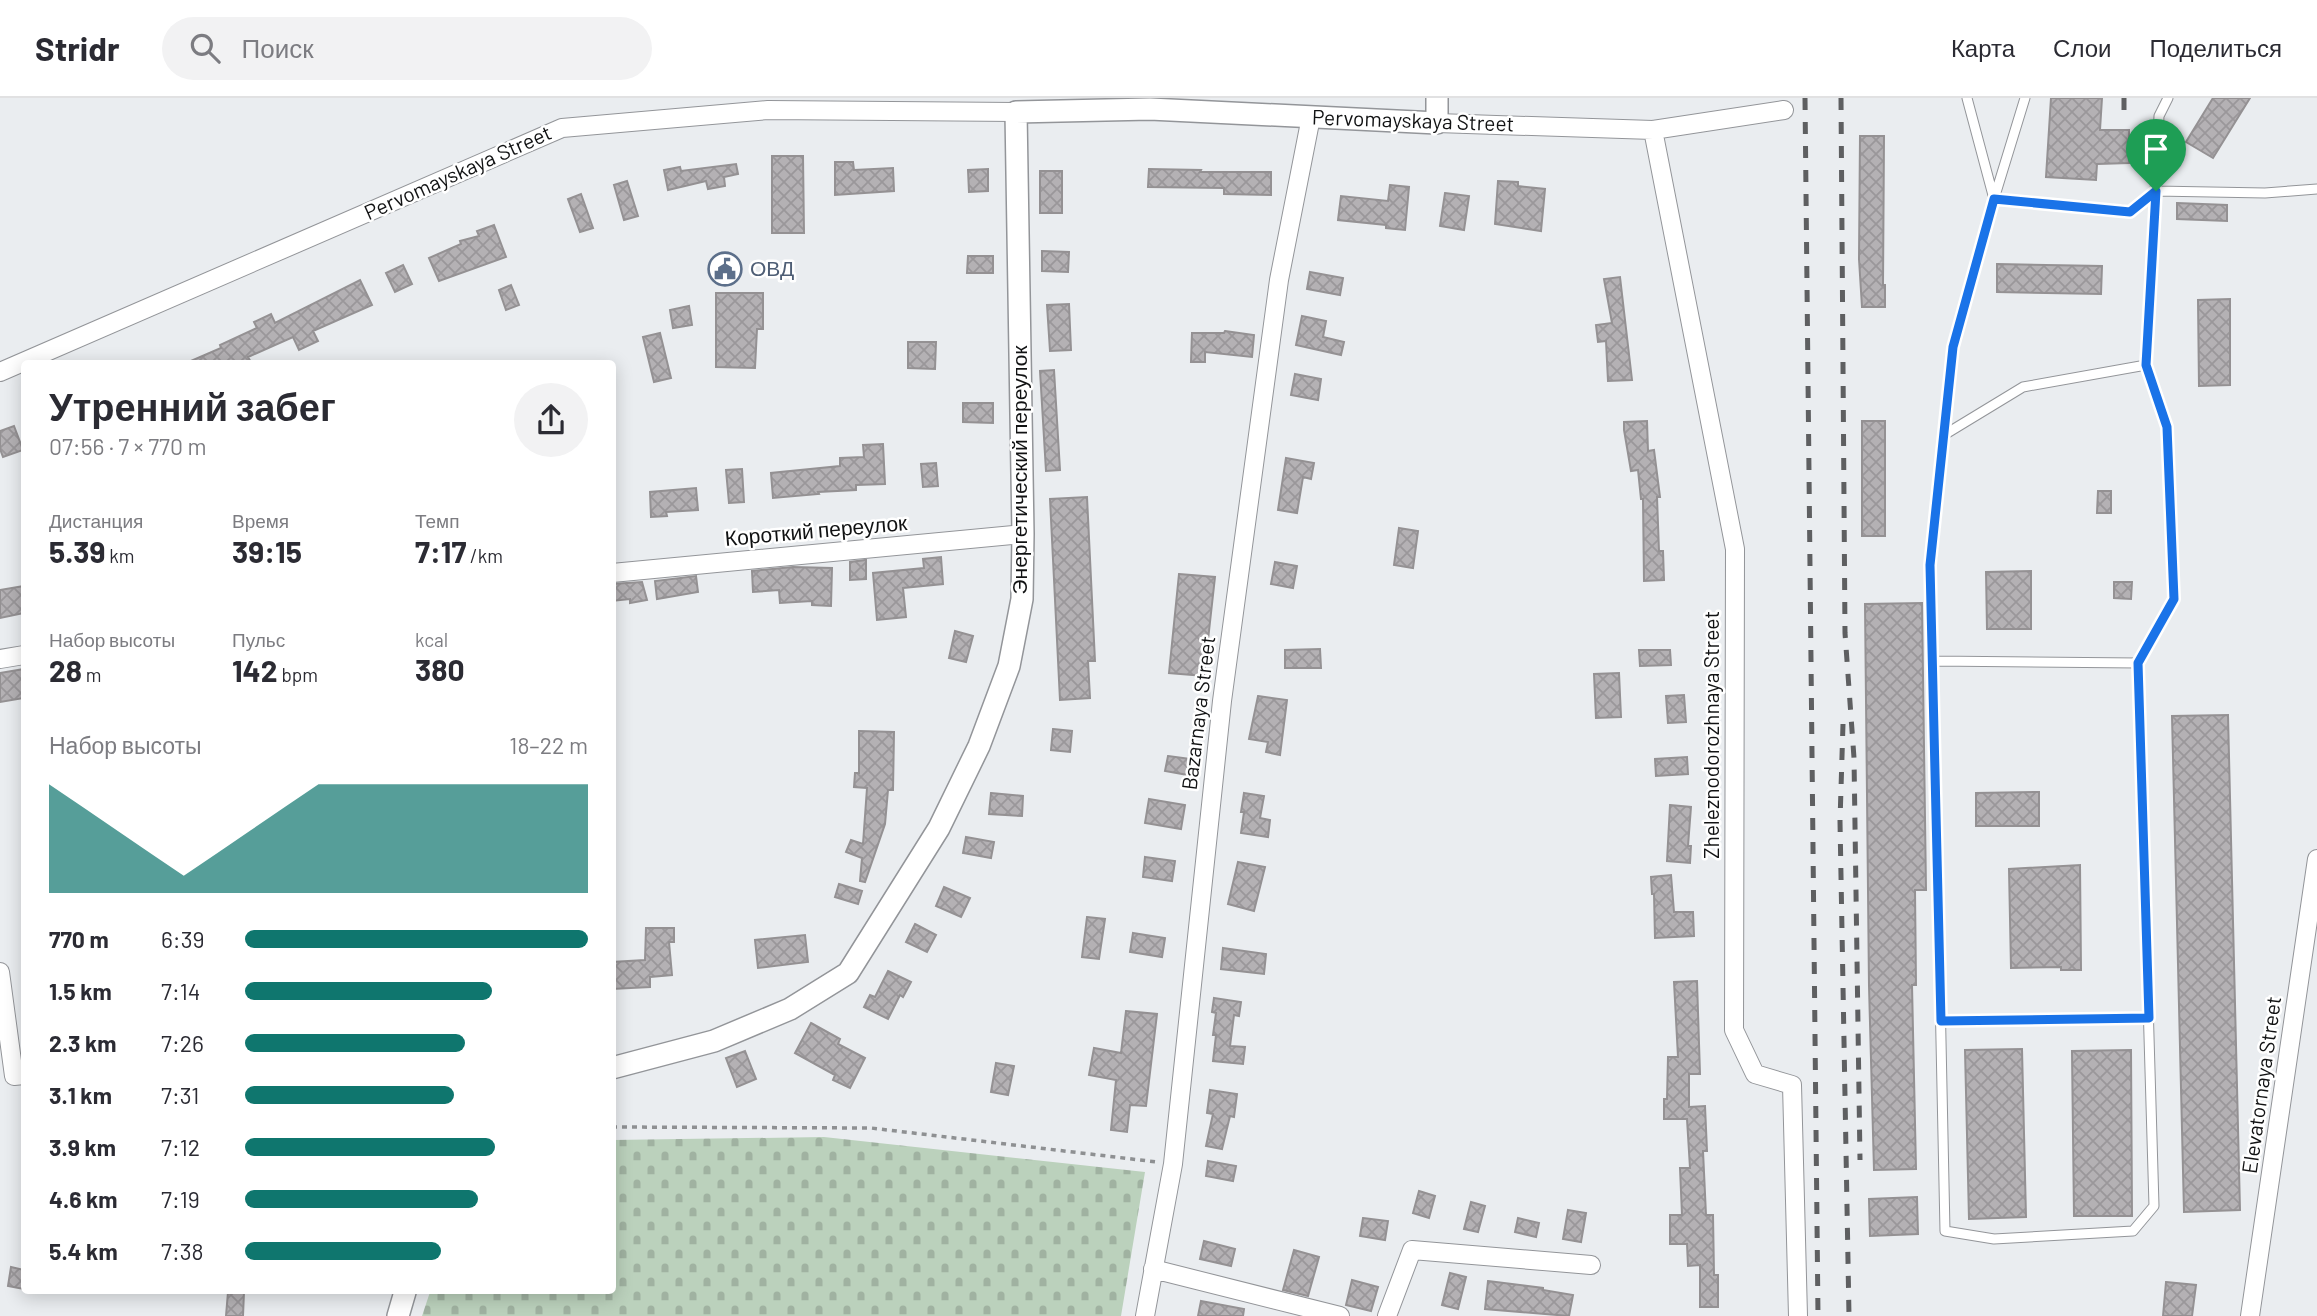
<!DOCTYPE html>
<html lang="ru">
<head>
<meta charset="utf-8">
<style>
  :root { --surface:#fff; --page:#f2f2f3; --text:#2b2b33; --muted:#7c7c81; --line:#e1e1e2; --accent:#0f766e }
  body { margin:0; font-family:Barlow,sans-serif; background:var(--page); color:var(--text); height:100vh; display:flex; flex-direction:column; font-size:26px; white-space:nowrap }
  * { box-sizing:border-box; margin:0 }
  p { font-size:23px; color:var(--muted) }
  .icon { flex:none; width:38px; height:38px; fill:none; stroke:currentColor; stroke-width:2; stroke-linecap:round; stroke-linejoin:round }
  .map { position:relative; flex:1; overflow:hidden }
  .details { position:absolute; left:21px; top:262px; width:595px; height:934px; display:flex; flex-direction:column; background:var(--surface); border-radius:7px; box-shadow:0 4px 18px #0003 }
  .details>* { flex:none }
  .pin { position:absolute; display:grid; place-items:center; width:60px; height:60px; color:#fff; margin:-72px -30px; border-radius:50% 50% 50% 0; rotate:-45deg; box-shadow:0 0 7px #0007 }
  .pin .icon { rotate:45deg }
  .round { display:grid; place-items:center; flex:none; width:74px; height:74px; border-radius:37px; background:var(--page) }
  .summary { display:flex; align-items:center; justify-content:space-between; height:119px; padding:0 28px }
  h1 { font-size:38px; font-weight:700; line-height:52px }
  .stats { display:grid; grid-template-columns:repeat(3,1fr); gap:10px; height:119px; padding:7px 28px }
  .stats div { display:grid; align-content:center }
  .stats b { font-size:30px; font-weight:700 }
  .stats small { font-size:19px; font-weight:400 }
  .stats p { font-size:19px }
  .chart { height:196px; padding:14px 28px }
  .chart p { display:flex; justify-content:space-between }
  .chart svg { width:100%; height:126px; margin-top:7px; fill:var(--accent); opacity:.7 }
  ul { padding:0 28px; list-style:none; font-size:23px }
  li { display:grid; grid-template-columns:112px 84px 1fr; align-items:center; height:52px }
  li i { height:18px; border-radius:9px; background:var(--accent) }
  header { display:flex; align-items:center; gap:42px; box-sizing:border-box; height:98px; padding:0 35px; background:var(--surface); border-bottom:2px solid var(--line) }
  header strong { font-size:33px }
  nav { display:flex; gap:38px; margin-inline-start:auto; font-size:24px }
  .search { width:490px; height:63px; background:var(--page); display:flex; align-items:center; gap:18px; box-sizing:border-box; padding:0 24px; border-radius:38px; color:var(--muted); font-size:26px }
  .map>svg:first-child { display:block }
</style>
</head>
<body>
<header>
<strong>Stridr</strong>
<div class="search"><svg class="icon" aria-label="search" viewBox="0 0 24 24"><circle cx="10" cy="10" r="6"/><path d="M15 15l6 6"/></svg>Поиск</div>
<nav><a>Карта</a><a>Слои</a><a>Поделиться</a></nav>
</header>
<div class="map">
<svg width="2317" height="1218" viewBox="0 0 2317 1218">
  <defs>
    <pattern id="cemetery-stones" width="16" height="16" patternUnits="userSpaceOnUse" patternTransform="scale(1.75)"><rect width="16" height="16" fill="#bbd1bc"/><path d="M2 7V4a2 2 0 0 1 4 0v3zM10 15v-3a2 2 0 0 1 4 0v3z" fill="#a0b2a1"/></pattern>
    <pattern id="building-cross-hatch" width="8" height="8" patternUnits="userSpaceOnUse" patternTransform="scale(1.75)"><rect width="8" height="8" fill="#b4b1b4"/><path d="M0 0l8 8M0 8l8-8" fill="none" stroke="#9a979a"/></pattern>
  </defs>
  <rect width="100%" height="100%" fill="#eaedf0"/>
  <!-- cemetery -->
  <path fill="url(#cemetery-stones)" d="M824,1039l321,35 -24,144h-699l8,-24h182l1,-152z"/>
  <!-- building -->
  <path fill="url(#building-cross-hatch)" stroke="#949193" stroke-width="2" d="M2051,0h51l-2,32h29v33l-32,1 -1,16 -50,-3z
    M2213,0h37l-37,60 -27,-16z
    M1860,38h24l-1,149h2v22h-23l-3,-48z
    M772,58h31l1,77h-32z
    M835,64h18l1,8 39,-2 1,23 -59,4z
    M736,66l2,10 -14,3 1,9 -17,3 -2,-8 -38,9 -4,-20 16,-3 1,4z
    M988,71v22l-19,1 -1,-22z
    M1149,71l52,1 -1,2h71v23l-47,-1v-6l-76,-1z
    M1040,73h22v42h-22z
    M627,83l11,35 -14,4 -10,-35z
    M1498,83l20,1v4l27,3 -4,42 -46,-7z
    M1390,87l19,2 -4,43 -19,-2v-3l-48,-5 3,-24 47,5z
    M1445,95l24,3 -5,34 -24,-4z
    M581,96l12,34 -13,4 -12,-33z
    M2177,105l50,2v16l-50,-2z
    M494,127l12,32 -67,24 -10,-23 32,-14 -1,-3 19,-5 -2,-5z
    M1042,153l27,1 -1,20 -26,-1z
    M968,158h25v17h-26z
    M1997,166l105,2 -1,28 -104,-2z
    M403,167l9,19 -17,8 -9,-19z
    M1310,174l33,6 -3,17 -33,-6z
    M1620,179l12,103 -24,1 -2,-40 -8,1 -2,-17 16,-2 -8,-44z
    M360,182l12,25 -59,26 5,10 -19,9 -6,-13 -45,20 4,7h-68l37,-16 -1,-3 37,-17 -3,-6 17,-8 4,9z
    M511,187l8,20 -13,5 -7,-20z
    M716,195h47v36h-6l-2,39 -39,-1z
    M2230,201v86l-31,1 -1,-86z
    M1069,206l2,46 -21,1 -3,-46z
    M689,208l3,19 -19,3 -3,-18z
    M1302,218l24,5 -3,16 21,5 -3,13 -45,-10z
    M1225,233l29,4 -2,22 -47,-5v10h-14l1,-29h32z
    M660,235l11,45 -17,4 -11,-45z
    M908,244h28l-1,27 -27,-1z
    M1054,272l6,100 -14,1 -6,-100z
    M1295,276l26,5 -3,21 -27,-5z
    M963,305h30v20l-30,-1z
    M1647,323l1,30 6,-1 6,47h-3l2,54h4l1,29 -20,1 -1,-82h-2l-3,-29 -7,1 -7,-41v-8z
    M1862,323h23v115h-23z
    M14,328l9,24 -20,7 -3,-8v-18z
    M883,346l2,40 -29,1v5l-38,2 1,2 -46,4 -2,-25 69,-7v-8l24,-1 -1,-12z
    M1286,360l28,5 -3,16 -8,-2 -6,36 -19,-3z
    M936,365l2,23 -15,1 -2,-23z
    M742,371l2,33 -15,1 -3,-33z
    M696,390l2,22 -32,2 1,4 -16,1 -1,-25z
    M2098,393h13v22h-14z
    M1087,399l8,164h-7l2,37 -30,2 -10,-201z
    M1399,430l19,3 -5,37 -19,-3z
    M941,459l2,27 -40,4 3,29 -29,3 -4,-47 51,-5 -1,-9z
    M866,462v19l-16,1v-18z
    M1275,464l22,4 -4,22 -22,-4z
    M793,469l39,1 -1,38 -19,-1v-4l-32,2 -1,-13 -26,2 -1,-21z
    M2031,473v58h-44l-1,-57z
    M1179,476l36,3 -11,99 -35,-3z
    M696,478l2,16 -41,7 -2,-18z
    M642,484l5,18 -17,3v-4l-18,2v-17z
    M2114,484h18l-1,17 -17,-1z
    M24,488v27l-24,5v-28z
    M1922,505l4,287h-11l1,95h-4l4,184 -42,1 -5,-184 -4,-382z
    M955,533l18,5 -7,26 -17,-4z
    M1320,551l1,19h-36v-18z
    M1639,552h31l1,15 -31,1z
    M24,571v29l-24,4v-29z
    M1619,575l2,44 -25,1 -2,-44z
    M1684,597l2,27 -18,1 -2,-27z
    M1258,598l29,4 -7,55 -14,-3 2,-10 -19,-3z
    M2228,617l12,495 -56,2 -12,-496z
    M1053,631l19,2 -2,21 -19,-2z
    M859,633l35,1 -1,58h-5l-3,34 -20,58 -5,-1 2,-23 -16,-6 5,-12 12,4 4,-56 -13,-1 1,-14h4z
    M1168,658l23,3 -3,16 -23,-4z
    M1687,659l1,17 -32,2 -1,-17z
    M2039,694v34h-63v-33z
    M991,695l32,3 -1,20 -33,-2z
    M1244,695l20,3 -4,22 10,2 -2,17 -27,-4 3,-21h-3z
    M1149,701l36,6 -4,24 -36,-6z
    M1670,707l21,2 -3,39h3l-1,17 -23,-2z
    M966,739l28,5 -3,16 -28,-5z
    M1145,759l30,4 -3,20 -29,-4z
    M1238,764l27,5 -11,44 -26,-7z
    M2080,767l1,105h-20v-3l-50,1 -2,-99z
    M1671,777l3,37h19l1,24 -39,2 -1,-44h-2l-1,-17z
    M839,786l23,7 -4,13 -23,-7z
    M944,789l26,11 -9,19 -25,-11z
    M1087,819l18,2 -6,40 -17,-2z
    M915,826l21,11 -9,17 -21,-10z
    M646,830h28v14h-5l3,33 -22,2v10l-38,2v-27l33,-2z
    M1133,835l32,5 -3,19 -32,-5z
    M805,837l3,27 -50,6 -3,-28z
    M1223,850l43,6 -2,20 -43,-5z
    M888,873l23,11 -8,15 -3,-2 -12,24 -24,-12 6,-12 5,2z
    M1697,883l3,93h-11v33l16,-1 2,45h-4l3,64h7l1,60h4v32h-18v-42l-12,1 -1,-22h-17v-29h12l-2,-47h10l-3,-49h-23v-20h3l1,-42h10l-4,-75z
    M1214,900l27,4 -2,14 -5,-1 -4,31 15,1 -2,17 -30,-3 3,-26h-3l3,-22 -4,-1z
    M1126,913l31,3 -11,92 -16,-1 -3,27 -16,-2 5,-50 -27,-5 5,-27 27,5z
    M811,925l29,16 -2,5 27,14 -15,30 -17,-8 2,-5 -40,-22z
    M2022,951l4,168 -57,2 -4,-169z
    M2131,952l1,166h-58l-2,-165z
    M745,953l11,28 -19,8 -11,-29z
    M996,965l18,3 -6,29 -17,-3z
    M1210,992l27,4 -3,23 -4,-1 -8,33 -16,-3 7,-32 -6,-1z
    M1208,1063l28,5 -3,15 -27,-5z
    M1419,1093l16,5 -6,22 -16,-5z
    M1917,1099l1,37 -48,2 -1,-37z
    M1471,1104l14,4 -7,26 -14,-3z
    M1568,1112l18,3 -5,29 -18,-3z
    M1363,1120l25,3 -3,19 -25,-4z
    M1518,1120l21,5 -3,14 -21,-5z
    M1204,1143l31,8 -4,17 -31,-7z
    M1294,1152l25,7 -11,39 -25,-6z
    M11,1169l13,3v19l-16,-3z
    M1450,1175l16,4 -8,32 -16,-4z
    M1352,1182l26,7 -7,24 -25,-6z
    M1488,1183l55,7v2l30,5 -4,21 -84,-7z
    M2166,1184l30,3 -4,31h-29z
    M228,1194h16l-1,24h-17z
    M1201,1203l43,8 -1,7h-45z"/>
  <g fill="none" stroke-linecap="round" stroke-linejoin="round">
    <defs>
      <path id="service" d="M1967,0l27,101 136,12 26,-20 109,2 52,-4
        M2025,0l-31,101 -41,148 -22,218 14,666 49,8 139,-8 21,-25 -16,-543 36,-64 -7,-172 -21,-62 13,-249 9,-18
        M1944,337l79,-48 123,-22
        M1934,563l204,2
        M1941,923l208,-3"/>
      <path id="minor" d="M1437,25l216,7 131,-20
        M1653,32l82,419 -1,481 21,44 37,11 6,231
        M0,274l562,-244 206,-18 248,2
        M612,475l411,-39
        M0,561l24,-4
        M0,874l14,104 10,-1
        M1153,1171l187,47
        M1145,1218l28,-152 49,-463 57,-421 32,-163
        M1387,1218l25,-66 179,15
        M2250,1218l67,-457"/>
      <path id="tertiary" d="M612,970l102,-27 76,-32 58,-36 91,-145 40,-82 30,-80 13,-67 1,-65 -7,-422 134,-3 287,14v-25
        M398,1218l7,-24"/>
    </defs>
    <!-- service casing -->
    <use href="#service" stroke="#939599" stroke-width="11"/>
    <!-- minor casing -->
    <use href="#minor" stroke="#939599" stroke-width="20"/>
    <!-- tertiary casing -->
    <use href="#tertiary" stroke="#939599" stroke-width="24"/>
    <!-- path -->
    <path stroke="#8e9092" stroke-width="3.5" stroke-dasharray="5 5" stroke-linecap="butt" d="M612,1029l259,1 286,34"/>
    <!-- service -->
    <use href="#service" stroke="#fff" stroke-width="9"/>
    <!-- minor -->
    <use href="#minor" stroke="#fff" stroke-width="18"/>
    <!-- tertiary -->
    <use href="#tertiary" stroke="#fff" stroke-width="21"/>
    <!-- rail -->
    <path stroke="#5e5f61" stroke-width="5" stroke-dasharray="12 12" stroke-linecap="butt" d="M1805,0l13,1218
      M1841,0l4,535 9,125 6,402
      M2124,0v17
      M1843,626l-3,97 9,495"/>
  </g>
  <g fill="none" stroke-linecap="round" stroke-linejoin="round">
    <defs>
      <path id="route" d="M2156,93l-10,174 21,62 7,172 -36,64 11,355 -208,3 -11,-456 23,-218 41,-148 136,13z"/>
    </defs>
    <!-- route casing -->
    <use href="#route" stroke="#fff" stroke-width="14"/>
    <!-- route -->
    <use href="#route" stroke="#1a73e8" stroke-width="9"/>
  </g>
  <!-- icons -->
  <defs>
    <symbol id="civic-ring" viewBox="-11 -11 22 22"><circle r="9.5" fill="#fff" stroke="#5c6f8a" stroke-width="1.5"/><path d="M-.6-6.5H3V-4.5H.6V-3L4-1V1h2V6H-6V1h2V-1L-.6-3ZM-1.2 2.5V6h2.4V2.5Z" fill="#5c6f8a"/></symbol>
  </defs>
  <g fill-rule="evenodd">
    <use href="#civic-ring" x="706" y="152" width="38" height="38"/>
  </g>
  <g text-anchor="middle" stroke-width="5" stroke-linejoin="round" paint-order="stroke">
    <!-- street labels -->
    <g font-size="21" fill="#111213" stroke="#fff">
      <text transform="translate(1413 23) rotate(2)" y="7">Pervomayskaya Street</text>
      <text transform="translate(458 75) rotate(-24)" y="7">Pervomayskaya Street</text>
      <text transform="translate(1020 372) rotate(-90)" y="7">Энергетический переулок</text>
      <text transform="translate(816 433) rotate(-5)" y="7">Короткий переулок</text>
      <text transform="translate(1199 615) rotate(-83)" y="7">Bazarnaya Street</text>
      <text transform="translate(1712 637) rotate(-90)" y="7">Zheleznodorozhnaya Street</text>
      <text transform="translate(2262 987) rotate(-82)" y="7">Elevatornaya Street</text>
    </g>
    <!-- service labels -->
    <g font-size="21" fill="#4e5e75" stroke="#fff" text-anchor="start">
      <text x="750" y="178">ОВД</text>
    </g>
  </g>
</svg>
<div class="pin" style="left:2156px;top:93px;background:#1e9e55"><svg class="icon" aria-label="arrive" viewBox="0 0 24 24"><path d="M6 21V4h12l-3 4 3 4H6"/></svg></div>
<section class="details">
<div class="summary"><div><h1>Утренний забег</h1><p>07:56 · 7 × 770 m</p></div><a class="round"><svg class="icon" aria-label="share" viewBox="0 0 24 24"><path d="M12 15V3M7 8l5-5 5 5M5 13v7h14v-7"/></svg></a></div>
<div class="stats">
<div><p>Дистанция</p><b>5.39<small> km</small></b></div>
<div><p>Время</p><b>39:15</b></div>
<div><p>Темп</p><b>7:17<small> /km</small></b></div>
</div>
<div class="stats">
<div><p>Набор высоты</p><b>28<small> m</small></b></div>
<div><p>Пульс</p><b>142<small> bpm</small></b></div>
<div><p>kcal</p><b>380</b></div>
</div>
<div class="chart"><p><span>Набор высоты</span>18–22 m</p>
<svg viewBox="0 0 160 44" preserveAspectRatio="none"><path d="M0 44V6L10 14L20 22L30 30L40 38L50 30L60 22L70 14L80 6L90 6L100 6L110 6L120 6L130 6L140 6L150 6L160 6V44z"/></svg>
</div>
<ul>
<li><b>770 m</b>6:39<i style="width:100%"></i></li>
<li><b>1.5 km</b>7:14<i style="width:72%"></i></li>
<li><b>2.3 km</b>7:26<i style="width:64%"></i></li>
<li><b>3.1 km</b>7:31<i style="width:61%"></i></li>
<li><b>3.9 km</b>7:12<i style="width:73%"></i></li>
<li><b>4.6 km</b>7:19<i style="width:68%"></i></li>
<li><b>5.4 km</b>7:38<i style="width:57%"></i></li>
</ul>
</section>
</div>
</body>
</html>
